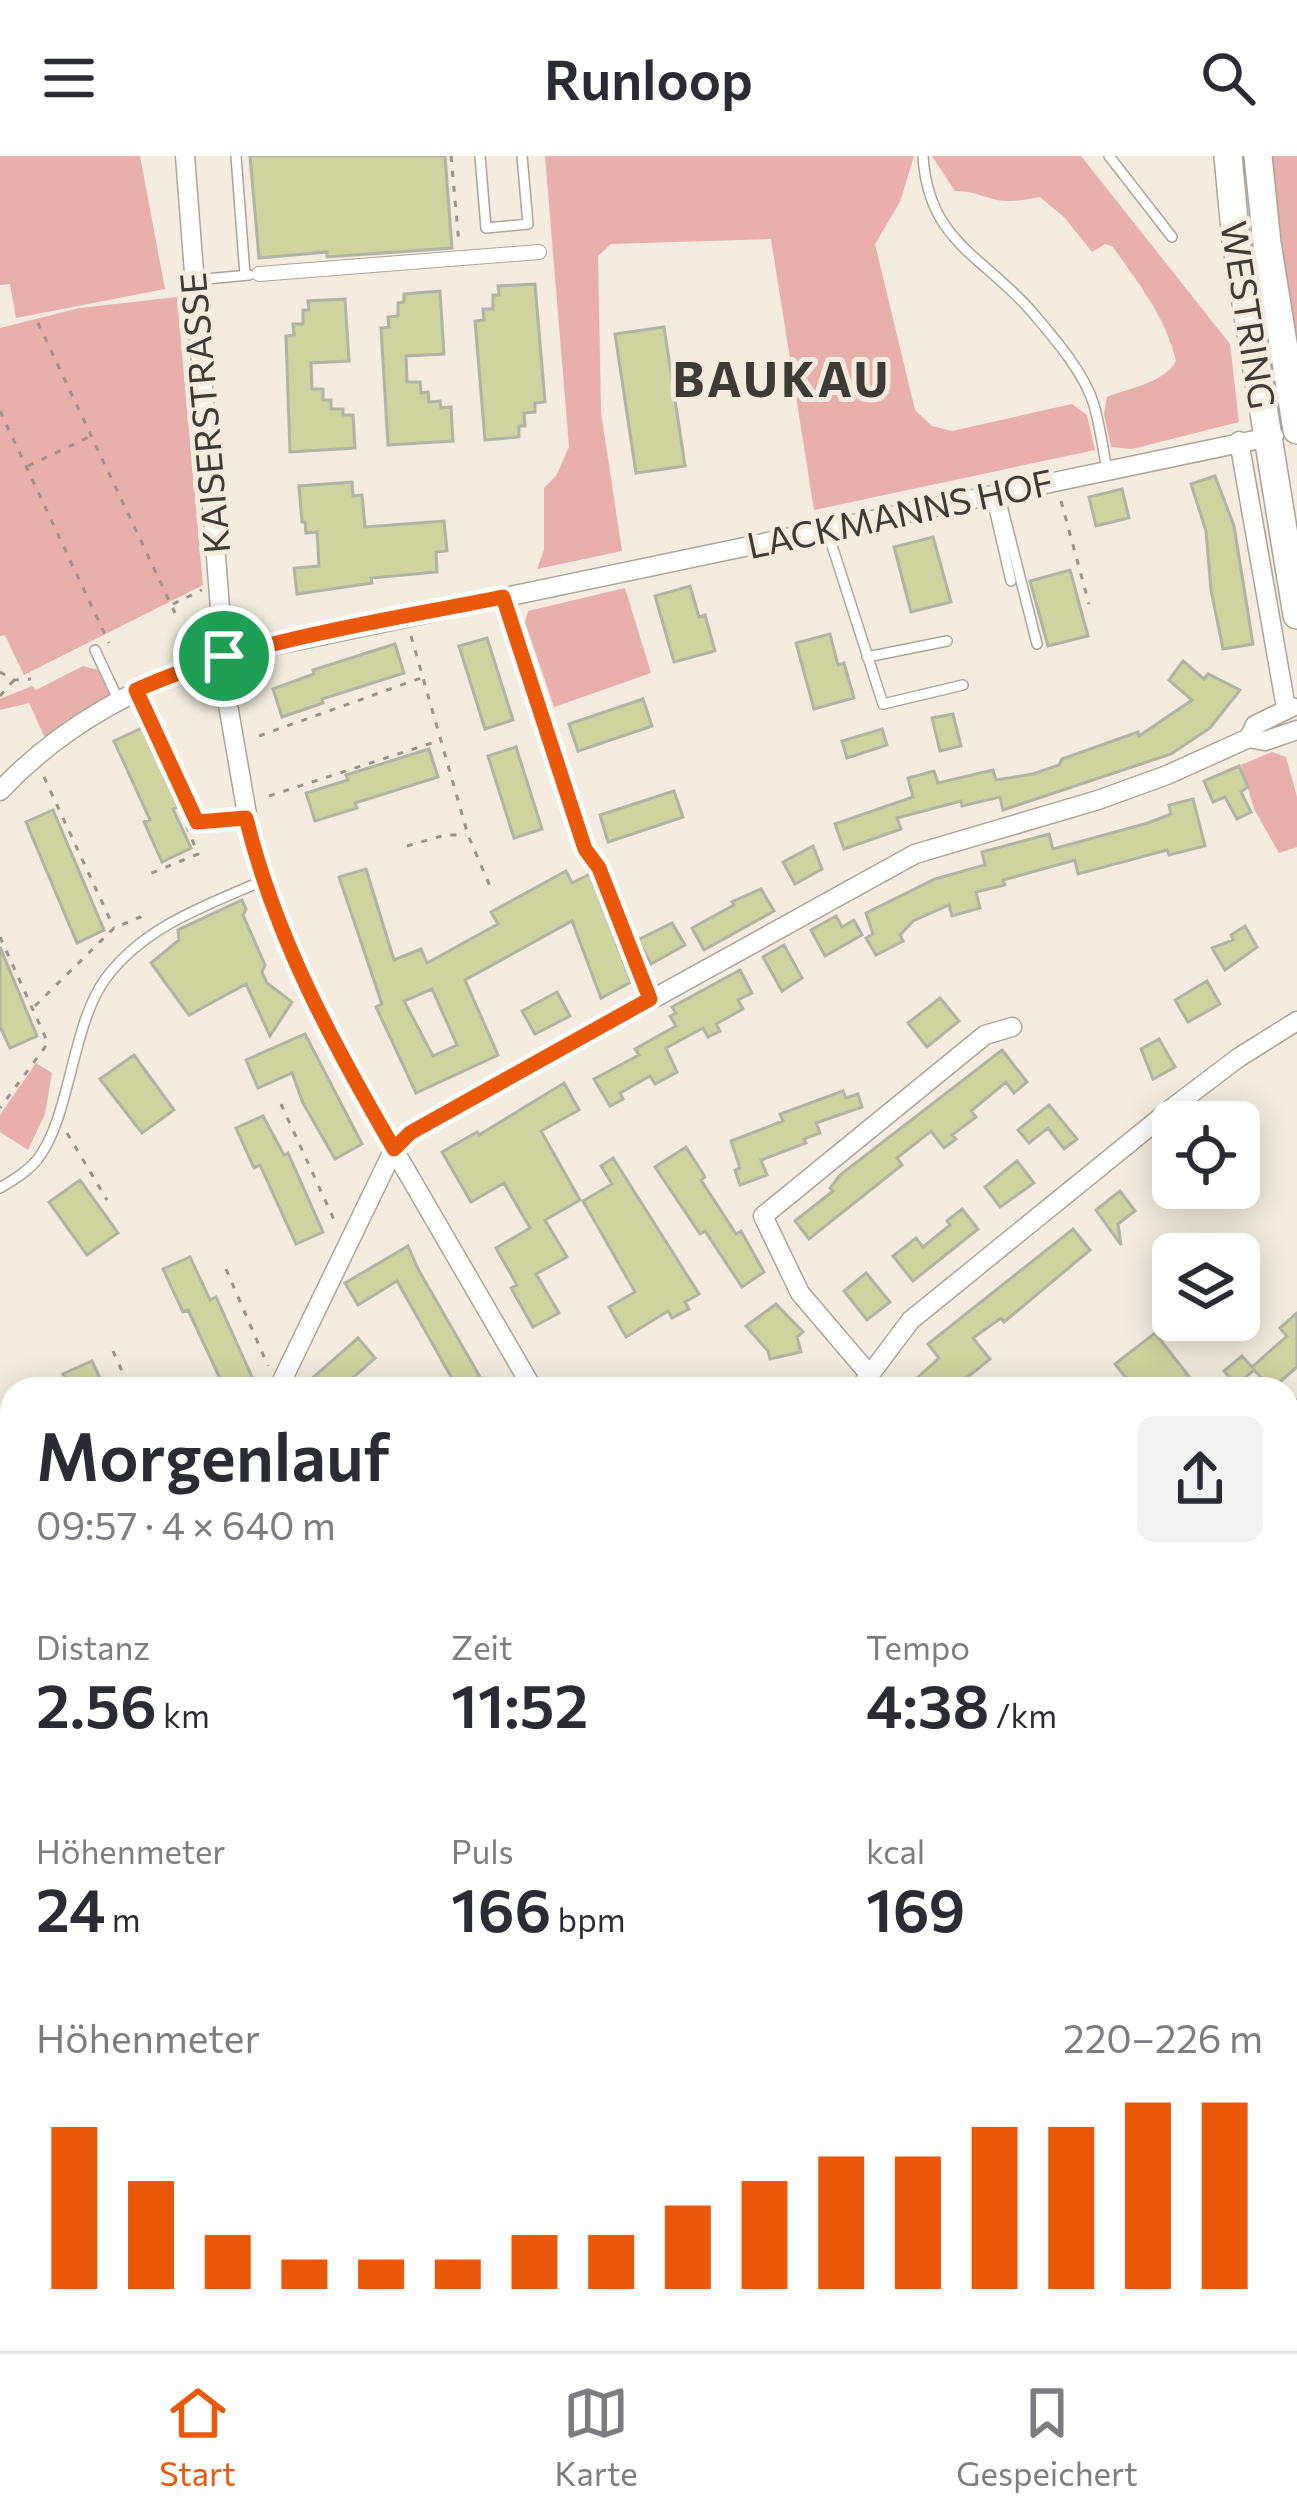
<!DOCTYPE html>
<html lang="de">
<head>
<meta charset="utf-8">
<style>
  :root { --surface:#fff; --page:#f2f2f3; --text:#2b2b33; --muted:#7c7c81; --line:#e1e1e2; --accent:#ea580c }
  body { margin:0; font-family:Commissioner,sans-serif; background:var(--page); color:var(--text); height:100vh; display:flex; flex-direction:column; font-size:45px; white-space:nowrap }
  * { box-sizing:border-box; margin:0 }
  p { font-size:39px; color:var(--muted) }
  .icon { flex:none; width:66px; height:66px; fill:none; stroke:currentColor; stroke-width:2; stroke-linecap:round; stroke-linejoin:round }
  .map { position:relative; flex:1; overflow:hidden }
  .sheet { position:absolute; left:0px; top:1221px; width:1299px; height:975px; display:flex; flex-direction:column; background:var(--surface); border-radius:36px 36px 0 0; box-shadow:0 6px 30px #0003 }
  .sheet>* { flex:none }
  .buttons { position:absolute; left:1152px; top:945px; display:grid; gap:24px }
  .buttons a { display:grid; place-items:center; width:108px; height:108px; border-radius:18px; background:var(--surface); box-shadow:0 6px 30px #0003; font-size:60px }
  .pin { position:absolute; display:grid; place-items:center; width:102px; height:102px; color:#fff; margin:-51px; border:6px solid #fff; border-radius:50%; box-shadow:0 3px 12px #0007 }
  .round { display:grid; place-items:center; flex:none; width:126px; height:126px; border-radius:18px; background:var(--page) }
  .head { display:flex; align-items:center; justify-content:space-between; height:204px; padding:0 36px }
  h1 { font-size:66px; font-weight:600; line-height:90px }
  .stats { display:grid; grid-template-columns:repeat(3,1fr); gap:18px; height:204px; padding:12px 36px }
  .stats div { display:grid; align-content:center }
  .stats b { font-size:60px; font-weight:600 }
  .stats small { font-size:33px; font-weight:400 }
  .stats p { font-size:33px }
  .chart { height:336px; padding:24px 36px }
  .chart p { display:flex; justify-content:space-between }
  .chart svg { width:100%; height:216px; margin-top:12px; stroke:var(--accent); stroke-width:6 }
  header { display:flex; justify-content:space-between; align-items:center; height:156px; padding:0 36px; background:var(--surface); font-size:54px; font-weight:600 }
  .tabs { display:flex; justify-content:space-around; align-items:center; height:168px; border-top:3px solid var(--line); background:var(--surface); font-size:33px; color:var(--muted) }
  .tabs a { display:grid; justify-items:center; gap:6px }
  .tabs .on { color:var(--accent) }
  .map>svg:first-child { display:block }
</style>
</head>
<body>
<header><svg class="icon" aria-label="menu" viewBox="0 0 24 24"><path d="M4 6h16M4 12h16M4 18h16"/></svg>Runloop<svg class="icon" aria-label="search" viewBox="0 0 24 24"><circle cx="10" cy="10" r="6"/><path d="M15 15l6 6"/></svg></header>
<div class="map">
<svg width="1297" height="2195" viewBox="0 0 1297 2195">
  <rect width="100%" height="100%" fill="#f3ecdf"/>
  <!-- green -->
  <path fill="#e8afab" d="M0,0h140l25,133 -149,29 -6,-34 -10,1z
    M545,0h369l-14,46 -25,42 40,166 17,16 20,5 120,-27 15,11 8,35 -281,60 -43,-271 -160,5 -13,12 3,156 21,139 -85,18 7,-19v-62l12,-12 13,-29z
    M932,0h149l149,188 9,78 -107,27 -21,-2 -7,-33 3,-17c22,-9 57,-14 69,-36 -10,-44 -38,-78 -63,-114l-8,-3 -13,8 -28,-35 -24,-20c-14,2 -28,6 -43,3 -15,-4 -26,-9 -42,-9z
    M1267,0h30v214z
    M177,141l26,288 -179,90 -19,-40 -5,1v-308l80,-20z
    M625,432l26,85 -97,34 -29,-85 3,-11z
    M83,510l15,4 12,25 -65,43 -16,-35 -29,7v-11l32,-13 4,4z
    M1272,596l14,5 11,40v50l-18,6 -25,-44 -13,-44z
    M36,907l16,10 -7,41 -17,36 -28,-18v-17z
    M12,1448v736h799l-31,11h-780v-742z"/>
  <!-- building -->
  <path fill="#d0d5a0" stroke="#b1b3a5" stroke-width="3" fill-rule="evenodd" d="M250,0h195l7,92 -125,9v-5l-68,6z
    M535,128l10,118 -10,1v9l-11,1 1,13h-6v11l-34,3 -10,-119 9,-1 -1,-11h10v-14h6l-1,-9z
    M440,135l4,63 -38,2 1,26h13l1,11 7,-1 1,10 11,-1 1,7 10,-1 2,34 -65,4 -7,-117 8,-1 -1,-10 10,-1v-13l6,-1v-8z
    M345,143l4,62 -38,2 1,26h11v11h8v9h12v6h10l2,33 -65,4 -4,-116 8,-1 -1,-11h10v-14h6l-1,-9z
    M664,171l21,139 -49,7 -21,-139z
    M1215,320l19,50 19,118 -30,5 -12,-59 -5,-59 -15,-47z
    M352,326l1,14 9,-1 3,32 79,-6 3,30 -11,1 1,20 -66,6 1,5 -75,11 -3,-26 25,-2 -2,-34 -11,1 -1,-11h-3l-3,-36z
    M1122,333l7,29 -33,8 -7,-29z
    M933,381l18,65 -40,10 -17,-65z
    M1070,414l18,66 -40,10 -18,-65z
    M690,430l9,31 6,-2 10,36 -41,11 -19,-66z
    M830,478l8,31 6,-2 10,35 -40,11 -18,-66z
    M487,482l26,82 -28,9 -26,-83z
    M395,488l9,29 -82,26 1,4 -41,14 -9,-28 41,-15 -1,-4z
    M1183,505l21,18 4,-5 32,16 -30,38 -39,26 -168,56 -3,-13 -38,9 -1,-5 -64,17 4,11 -57,20 -9,-25 78,-27 -5,-19 26,-7 4,12 55,-13 3,10 37,-6 26,-9 3,-6 76,-27 1,4 53,-36 -23,-20z
    M643,543l9,27 -74,25 -9,-27z
    M953,558l8,32 -21,5 -8,-33z
    M142,572l36,79 -5,2 18,39 -29,14 -18,-40 6,-2 -36,-79z
    M882,573l5,16 -40,13 -5,-17z
    M516,591l26,82 -28,9 -26,-82z
    M429,593l9,28 -83,26 2,5 -42,13 -9,-28 42,-13 -2,-5z
    M1239,610l9,21 -7,5 10,20 -14,7 -12,-22 -12,5 -9,-21z
    M674,635l9,26 -75,25 -8,-27z
    M1193,643l12,47 -36,9 -2,-5 -89,24 -3,-14 -72,20 2,5 -29,7 4,16 -28,8 -3,-11 -36,16 -13,14 3,6 -27,14 -10,-17 7,-4 -7,-21 69,-34 50,-14 -3,-13 67,-18 4,15 95,-26 23,-9 -2,-9z
    M53,654l51,120 -27,13 -51,-121z
    M813,690l9,23 -27,15 -12,-22z
    M366,713l28,91 27,-11 6,14 71,-39 -7,-12 75,-41 6,12 18,-9 41,108 -30,16 -29,-77 -107,59 33,75 -82,38 -40,-86 6,-3 -43,-127zM432,833l25,56 -24,11 -29,-55z
    M761,733l13,22 -70,39 -12,-22 42,-23 -2,-3z
    M242,744l4,9 -3,6 22,50 -3,7 5,11 25,19 -22,34 -24,-52 -57,31 -38,-52 28,-23 -1,-10z
    M836,760l6,11 12,-7 8,15 -37,21 -14,-26z
    M672,767l13,22 -34,19 -13,-24z
    M1245,770l12,21 -32,23 -13,-22 21,-8 -2,-5z
    M784,789l18,33 -20,13 -19,-34z
    M0,791l37,89 -27,12 -10,-21z
    M740,814l12,23 -14,7 5,9 -27,15 4,7 -12,6 -5,-9 -37,20 11,24 -22,12 -5,-8 -30,17 3,6 -13,7 -16,-27 45,-24 -4,-6 41,-23 -6,-10 6,-3 -4,-6z
    M1207,825l13,23 -32,18 -13,-22z
    M557,836l13,24 -35,18 -13,-23z
    M940,842l19,23 -32,26 -19,-24z
    M305,878l57,110 -27,15 -32,-56 -11,-30 -34,15 -12,-28z
    M1159,883l16,28 -22,12 -12,-30z
    M1002,894l25,32 -13,11 -8,-11 -35,29 5,6 -24,18 4,4 -12,9 -13,-17 -34,27 5,7 -93,74 -14,-18 38,-30 -3,-3 10,-13z
    M134,899l40,55 -32,23 -42,-54z
    M564,927l15,27 -38,21 39,69 -35,20 22,37 -31,17 23,39 -26,14 -22,-39 6,-3 -21,-37 34,-20 -26,-45 -33,19 -29,-50 35,-20 2,3z
    M843,935l3,7 12,-4 4,13 -46,16 4,10 -16,6 2,4 -45,17 6,15 -27,10 -5,-15 5,-2 -9,-27 52,-20 -3,-7z
    M1049,949l28,34 -13,10 -16,-21 -19,15 -11,-13z
    M263,960l21,39 4,-2 35,79 -27,12 -36,-79 -6,3 -18,-40z
    M686,991l19,30 -4,3 35,54 5,-3 23,41 -22,15 -37,-56 -5,3 -45,-67z
    M613,1002l86,136 -14,8 4,7 -17,9 -4,-7 -42,26 -17,-30 26,-15 -52,-91 29,-17 -11,-18z
    M1017,1005l17,22 -34,24 -15,-20z
    M80,1024l38,53 -31,22 -38,-53z
    M1120,1035l15,20 -17,13 3,21 -25,-35z
    M962,1053l16,20 -65,52 -20,-25 23,-18 7,9 27,-22 -3,-4z
    M1073,1073l17,21 -86,72 -3,-4 -28,20 17,21 -37,30h-48l34,-31 -11,-14z
    M408,1090l10,23 69,120h-29l-61,-108 -39,24 -13,-22z
    M190,1101l20,43 6,-3 36,80 -27,12 -37,-79 -5,2 -20,-43z
    M866,1117l24,29 -23,18 -23,-29z
    M776,1148l27,28 -6,5 4,15 -31,7 -2,-8 -22,-25z
    M1297,1157v54l-25,22 -18,-19 -18,15 -12,-14 18,-15 10,11 35,-31 -7,-8z
    M1155,1177l36,46 -12,10h-44l-20,-25z
    M358,1182l17,20 -35,31h-40z
    M92,1205l13,28h-35l-7,-15z"/>
  <g fill="none" stroke-linecap="round" stroke-linejoin="round">
    <defs>
      <path id="service" d="M236,0l9,119
        M480,0l6,72 42,-4 -6,-68
        M923,0c5,86 61,100 109,156 22,26 52,60 62,93 6,21 9,44 13,65
        M1109,0l63,81
        M195,124l54,-5
        M999,338l38,150
        M991,339l20,86
        M827,374l56,174 80,-19
        M95,494l23,49
        M867,501l80,-16
        M0,1032c13,-8 27,-16 37,-28 34,-43 34,-135 69,-182 39,-52 99,-72 156,-97
        M1287,2130l10,-6
        M1258,2184l7,11"/>
      <path id="pedestrian" d="M259,118l280,-22"/>
      <path id="minor" d="M185,0l42,543 25,144 15,50 36,87 72,137 158,272
        M1239,285l47,267
        M503,441l82,252
        M1249,582l6,-13 37,-18
        M0,635c63,-67 139,-106 224,-135l1050,-220
        M869,1218l-69,-81 -37,-77 222,-181 27,-8
        M278,1233l116,-240 16,-16 505,-279 183,-54 69,-25 82,-37 16,3 32,-11
        M859,1233l52,-69 265,-215 62,-47 59,-37
        M1287,1262l10,-9
        M1287,1382l10,12
        M0,1436l12,-5
        M1001,2184l5,11"/>
      <path id="secondary" d="M1228,0l8,85 61,374
        M1258,0l9,87 30,187"/>
      <path id="motorway" d="M1287,1967l10,-6
        M1287,2002l10,-5
        M823,2195l30,-11
        M887,2195l20,-11
        M950,2195l20,-11"/>
    </defs>
    <!-- service casing -->
    <use href="#service" stroke="#aaa397" stroke-width="12"/>
    <!-- pedestrian casing -->
    <use href="#pedestrian" stroke="#aaa397" stroke-width="16"/>
    <!-- minor casing -->
    <use href="#minor" stroke="#aaa397" stroke-width="21"/>
    <!-- secondary casing -->
    <use href="#secondary" stroke="#aaa397" stroke-width="30"/>
    <!-- motorway casing -->
    <use href="#motorway" stroke="#aaa397" stroke-width="36"/>
    <!-- path -->
    <path stroke="#99948b" stroke-width="3" stroke-dasharray="6 9" stroke-linecap="butt" d="M451,0l8,88
      M38,167l137,290
      M0,255l109,232
      M28,310l61,-29
      M1061,345l28,103
      M173,448l29,-14
      M411,480l57,199 24,56
      M0,516l14,8 17,-1
      M0,540l14,-16
      M145,552l52,114 -10,5 11,27 -51,21
      M259,580l162,-58
      M44,621l70,151
      M269,640l169,-55
      M199,666h32
      M407,690l38,-11h21
      M595,706l48,119
      M0,781l48,106 -48,65
      M35,850l79,-78 26,-11 3,6
      M281,948l55,120
      M67,977l40,67
      M226,1113l42,97
      M113,1195l17,38
      M5,1250l-5,7 12,26
      M0,1484l12,-4
      M0,1593l12,-4
      M0,1628l12,39
      M0,1652l12,-4
      M0,1759l12,-4
      M0,1861l12,-4
      M1287,1896l10,-6
      M1287,1899l10,11
      M0,1951l12,-4
      M0,2081l12,-4
      M0,2089l12,35
      M1287,2100l10,-6
      M0,2155l12,40
      M33,2184l4,11
      M112,2184l4,11
      M190,2184l4,11
      M266,2184l3,11
      M288,2184l4,11
      M382,2184l3,11
      M405,2184l3,11
      M462,2184l4,11
      M64,2195l32,-11
      M333,2195l32,-11
      M592,2195l31,-11
      M1138,2195l18,-11"/>
    <!-- service -->
    <use href="#service" stroke="#fff" stroke-width="9"/>
    <!-- pedestrian -->
    <use href="#pedestrian" stroke="#fff" stroke-width="14"/>
    <!-- minor -->
    <use href="#minor" stroke="#fff" stroke-width="18"/>
    <!-- secondary -->
    <use href="#secondary" stroke="#fff" stroke-width="27"/>
    <!-- motorway -->
    <use href="#motorway" stroke="#fff" stroke-width="33"/>
  </g>
  <g fill="none" stroke-linecap="round" stroke-linejoin="round">
    <defs>
      <path id="route" d="M503,441l82,252 14,19 51,131 -240,134 -16,16c-61,-105 -119,-212 -148,-331l-49,4 -61,-132c116,-51 244,-68 367,-93z"/>
    </defs>
    <!-- route casing -->
    <use href="#route" stroke="#fff" stroke-width="24"/>
    <!-- route -->
    <use href="#route" stroke="#ea580c" stroke-width="15"/>
  </g>
  <g text-anchor="middle" stroke-width="10" stroke-linejoin="round" paint-order="stroke">
    <!-- street labels -->
    <g font-size="36" fill="#3e3b36" stroke="#f3ecdf">
      <text transform="translate(1248 159) rotate(81)" y="13">WESTRING</text>
      <text transform="translate(205 257) rotate(-95)" y="13">KAISERSTRASSE</text>
      <text transform="translate(900 358) rotate(-12)" y="13">LACKMANNS HOF</text>
    </g>
    <!-- district labels -->
    <g font-size="48" font-weight="bold" letter-spacing="3" fill="#3e3b36" stroke="#f3ecdf">
      <text x="782" y="241">BAUKAU</text>
    </g>
  </g>
</svg>
<div class="buttons">
<a><svg class="icon" aria-label="locate" viewBox="0 0 24 24"><circle cx="12" cy="12" r="6"/><path d="M12 2v4M12 18v4M2 12h4M18 12h4"/></svg></a>
<a><svg class="icon" aria-label="layers" viewBox="0 0 24 24"><path d="M12 4l9 5-9 5-9-5zM3 14l9 5 9-5"/></svg></a>
</div>
<div class="pin" style="left:224px;top:500px;background:#1e9e55"><svg class="icon" aria-label="arrive" viewBox="0 0 24 24"><path d="M6 21V4h12l-3 4 3 4H6"/></svg></div>
<section class="sheet">
<div class="head"><div><h1>Morgenlauf</h1><p>09:57 · 4 × 640 m</p></div><a class="round"><svg class="icon" aria-label="share" viewBox="0 0 24 24"><path d="M12 15V3M7 8l5-5 5 5M5 13v7h14v-7"/></svg></a></div>
<div class="stats">
<div><p>Distanz</p><b>2.56<small> km</small></b></div>
<div><p>Zeit</p><b>11:52</b></div>
<div><p>Tempo</p><b>4:38<small> /km</small></b></div>
</div>
<div class="stats">
<div><p>Höhenmeter</p><b>24<small> m</small></b></div>
<div><p>Puls</p><b>166<small> bpm</small></b></div>
<div><p>kcal</p><b>169</b></div>
</div>
<div class="chart"><p><span>Höhenmeter</span>220–226 m</p>
<svg viewBox="0 0 160 44" preserveAspectRatio="none"><path d="M5 44V11M15 44V22M25 44V33M35 44V38M45 44V38M55 44V38M65 44V33M75 44V33M85 44V27M95 44V22M105 44V17M115 44V17M125 44V11M135 44V11M145 44V6M155 44V6"/></svg>
</div>
</section>
</div>
<nav class="tabs">
<a class="on"><svg class="icon" aria-label="home" viewBox="0 0 24 24"><path d="M3 11l9-7 9 7M6 9v11h12V9"/></svg>Start</a>
<a><svg class="icon" aria-label="map" viewBox="0 0 24 24"><path d="M3 6l6-2 6 2 6-2v14l-6 2-6-2-6 2zM9 4v14M15 6v14"/></svg>Karte</a>
<a><svg class="icon" aria-label="saved" viewBox="0 0 24 24"><path d="M7 4h10v16l-5-4-5 4z"/></svg>Gespeichert</a>
</nav>
</body>
</html>
